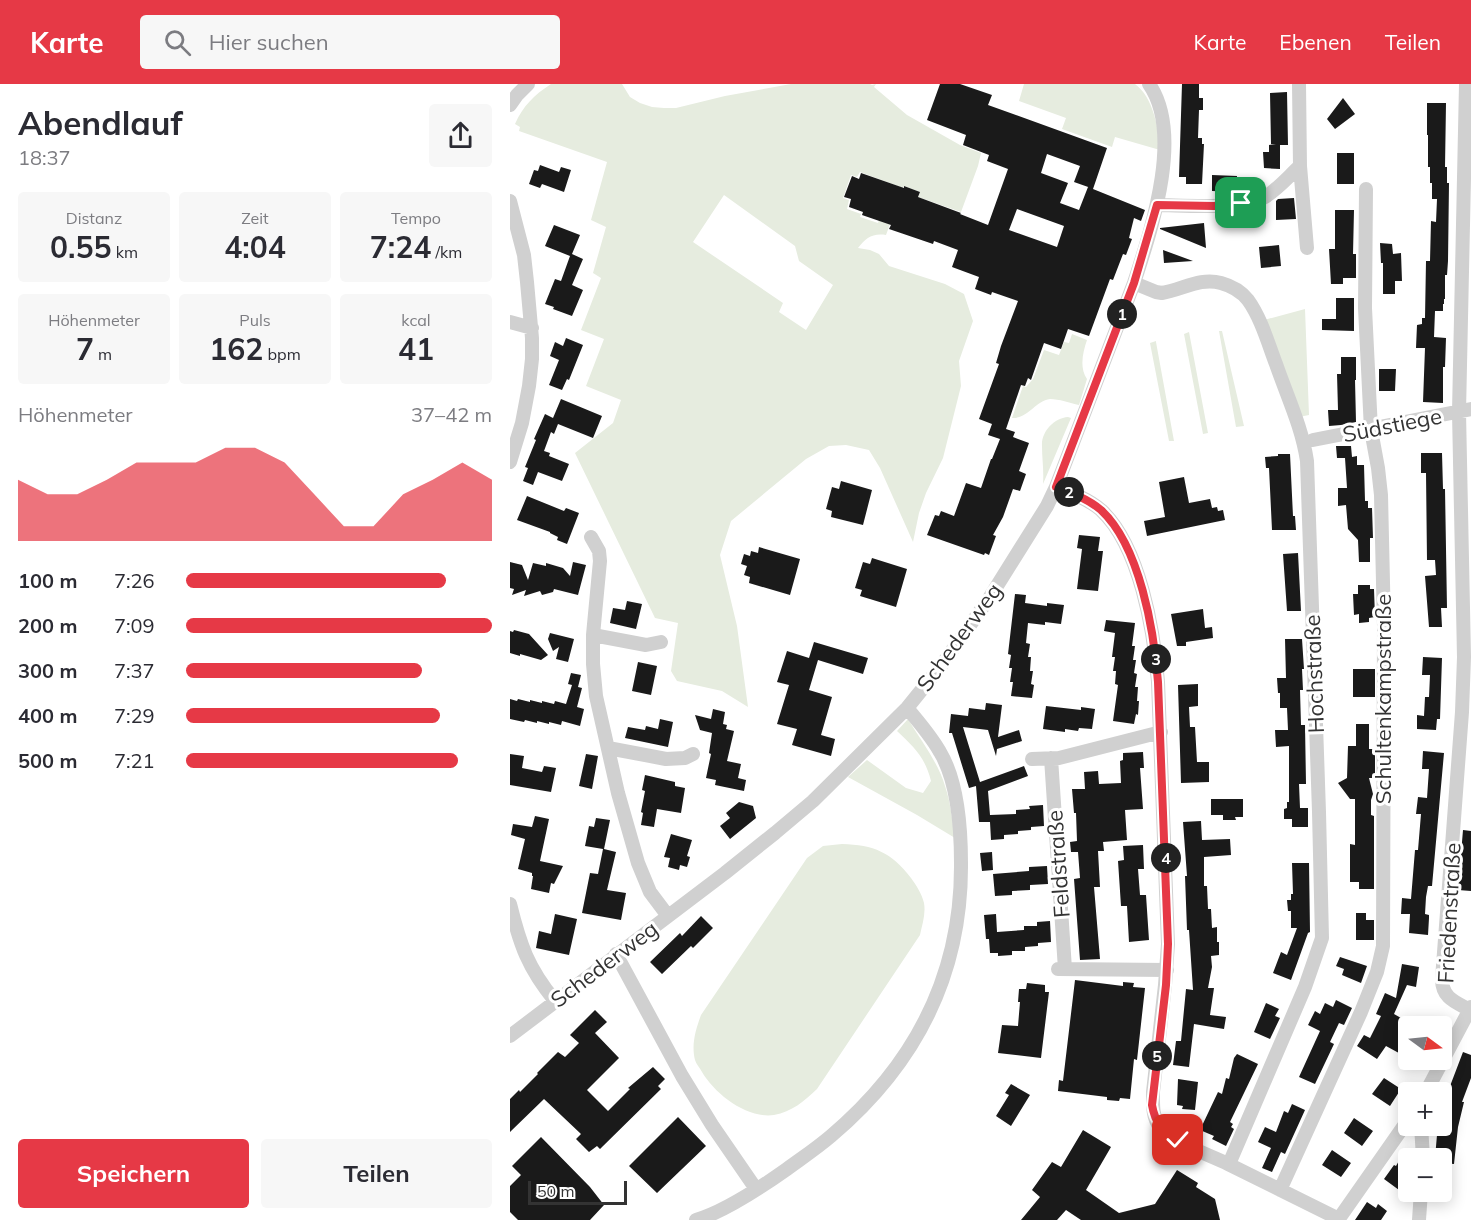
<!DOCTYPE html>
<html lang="de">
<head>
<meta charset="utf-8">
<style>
  :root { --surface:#fff; --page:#f7f7f7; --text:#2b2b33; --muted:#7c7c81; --accent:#e63946 }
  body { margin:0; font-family:Mulish,sans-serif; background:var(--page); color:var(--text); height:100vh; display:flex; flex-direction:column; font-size:22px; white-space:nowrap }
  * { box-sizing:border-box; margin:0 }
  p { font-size:20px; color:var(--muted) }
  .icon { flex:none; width:33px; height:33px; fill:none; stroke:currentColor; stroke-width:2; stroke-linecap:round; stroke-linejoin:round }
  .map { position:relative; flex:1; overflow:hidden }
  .panel { display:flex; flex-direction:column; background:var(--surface); width:510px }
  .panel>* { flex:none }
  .needle { width:39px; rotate:105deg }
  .buttons { position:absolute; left:888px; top:932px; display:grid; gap:12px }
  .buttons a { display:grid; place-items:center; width:54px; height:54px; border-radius:6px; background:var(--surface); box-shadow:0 3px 15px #0003; font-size:30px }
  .scale { position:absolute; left:18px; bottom:15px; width:99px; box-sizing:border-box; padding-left:6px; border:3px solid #333; border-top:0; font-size:16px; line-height:21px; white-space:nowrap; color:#333; -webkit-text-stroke:4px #fff; paint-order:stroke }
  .pin { position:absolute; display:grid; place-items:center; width:51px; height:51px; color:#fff; margin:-26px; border-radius:12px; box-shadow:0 3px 9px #0006 }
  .km { position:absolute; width:30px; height:30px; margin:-15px; border-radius:50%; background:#222; color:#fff; font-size:16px; line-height:30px; text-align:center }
  .round { display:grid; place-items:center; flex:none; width:63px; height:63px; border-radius:6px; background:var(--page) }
  .overview { display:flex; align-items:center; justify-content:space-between; height:102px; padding:0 18px }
  h1 { font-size:33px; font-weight:700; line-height:45px }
  .metrics { display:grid; grid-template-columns:repeat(3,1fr); gap:9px; height:102px; padding:6px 18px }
  .metrics div { display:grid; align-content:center; border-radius:6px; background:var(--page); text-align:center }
  .metrics b { font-size:30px; font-weight:700 }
  .metrics small { font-size:16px; font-weight:400 }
  .metrics p { font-size:16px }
  .chart { height:168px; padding:12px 18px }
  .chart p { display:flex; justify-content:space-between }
  .chart svg { width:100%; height:108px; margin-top:6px; fill:var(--accent); opacity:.7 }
  .primary-button { display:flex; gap:12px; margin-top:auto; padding:12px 18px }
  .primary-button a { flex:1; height:69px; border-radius:6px; background:var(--accent); color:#fff; font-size:24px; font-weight:700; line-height:69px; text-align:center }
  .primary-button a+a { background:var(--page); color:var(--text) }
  ul { padding:0 18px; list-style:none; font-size:20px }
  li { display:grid; grid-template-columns:96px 72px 1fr; align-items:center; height:45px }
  li i { height:15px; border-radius:8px; background:var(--accent) }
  header { display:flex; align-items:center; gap:36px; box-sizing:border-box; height:84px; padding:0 30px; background:var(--accent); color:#fff }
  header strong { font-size:28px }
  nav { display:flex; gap:33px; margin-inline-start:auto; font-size:21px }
  .search { width:420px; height:54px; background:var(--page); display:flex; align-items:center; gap:15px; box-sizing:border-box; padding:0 21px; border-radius:6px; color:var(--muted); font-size:22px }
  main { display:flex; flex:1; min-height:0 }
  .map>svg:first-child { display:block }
</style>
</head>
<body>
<header>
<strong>Karte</strong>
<div class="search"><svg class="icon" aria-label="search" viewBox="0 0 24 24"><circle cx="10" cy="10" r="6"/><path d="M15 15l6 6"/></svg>Hier suchen</div>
<nav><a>Karte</a><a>Ebenen</a><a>Teilen</a></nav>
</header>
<main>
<section class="panel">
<div class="overview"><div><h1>Abendlauf</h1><p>18:37</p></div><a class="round"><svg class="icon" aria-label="share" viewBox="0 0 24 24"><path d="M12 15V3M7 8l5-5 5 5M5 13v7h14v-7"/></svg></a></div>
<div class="metrics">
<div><p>Distanz</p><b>0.55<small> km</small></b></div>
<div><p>Zeit</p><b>4:04</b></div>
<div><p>Tempo</p><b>7:24<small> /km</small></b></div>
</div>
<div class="metrics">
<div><p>Höhenmeter</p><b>7<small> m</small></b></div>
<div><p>Puls</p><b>162<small> bpm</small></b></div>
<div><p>kcal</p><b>41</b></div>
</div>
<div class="chart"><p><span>Höhenmeter</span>37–42 m</p>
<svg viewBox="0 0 160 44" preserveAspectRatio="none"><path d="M0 44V19L10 25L20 25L30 19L40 12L50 12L60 12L70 6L80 6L90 12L100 25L110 38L120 38L130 25L140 19L150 12L160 19V44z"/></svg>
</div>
<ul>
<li><b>100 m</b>7:26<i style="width:85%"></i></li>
<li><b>200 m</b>7:09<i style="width:100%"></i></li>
<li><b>300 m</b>7:37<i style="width:77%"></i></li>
<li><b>400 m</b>7:29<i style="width:83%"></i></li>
<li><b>500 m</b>7:21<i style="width:89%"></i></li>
</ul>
<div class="primary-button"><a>Speichern</a><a>Teilen</a></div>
</section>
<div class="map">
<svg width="961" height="1136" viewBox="0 0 961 1136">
  <rect width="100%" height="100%" fill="#fff"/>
  <!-- green -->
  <path fill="#e6ecdf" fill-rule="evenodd" d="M41,0h71l8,13 10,6 12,4 12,1h12l49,-12 66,-12h79l2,1 4,-1 -2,3 33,28 53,30 21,8 -3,13 -17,46 -43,-15 2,-5 -16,-6 -1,2 -43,-16 -3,5 -6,-2 -8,23 6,2 -2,9 14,5 -1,3 18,6 1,-3 11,4 -4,11c-14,-2 -20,3 -28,13l12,2 9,4 10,12 56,18 19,10 9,27 -14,40 2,25 -18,72 -17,35 -7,20 -6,29 -33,-74 -11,-18 -23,-5 -17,1 -23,13 -75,62 -11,34 17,71 11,81 -26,-16 -45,-10 -6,-10 7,-48 -23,-5 -80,-165 38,-30 8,-23 -35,-14 18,-47 -23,-9 20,-52 -8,-5 13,-46 -15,-7 16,-58 -88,-31 1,-4 -5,-3c8,-18 19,-29 36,-40zM214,111l71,51 4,15 34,24 -27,45 -27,-18 4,-9 -90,-61z
    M514,0h111c18,13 24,45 25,66l-45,-13 -3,10 -50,-18 4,-11 -47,-17z
    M795,225l4,106 -10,2 -35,-97z
    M709,247h3l22,95 -8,1z
    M679,248l19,101 -5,1 -19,-100z
    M562,250l15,6c-4,12 -8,27 0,39l-8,26c-9,-2 -20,-6 -29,-6 -15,2 -22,20 -38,19l11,-32 3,1 7,-8 11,-29 15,5 5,-13 5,1z
    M646,257v1l18,99h-5l-19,-98z
    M558,333l3,1 -28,66c1,-14 -1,-25 -1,-38 -1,-14 12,-28 26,-29z
    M398,635c13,22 30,43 37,67 6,17 7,35 10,52l-38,-23 -69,-38 19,-17 39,28 17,5 8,-12c-6,-24 -17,-34 -34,-50z
    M332,760c32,1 49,8 69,34 5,7 11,16 13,25 2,11 -2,22 -4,32l-103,154c-13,12 -25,23 -43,26 -27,4 -59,-21 -72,-43 -2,-4 -6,-8 -7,-12 -4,-16 1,-31 6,-45l106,-157 16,-12z"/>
  <!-- building -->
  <path fill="#1a1a1a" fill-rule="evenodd" d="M430,0h20l32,11 -4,10 119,43 -14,41 52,21 -4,11 -7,-3 -5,20 3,1 -6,16 -3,-1 -10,26 -3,-1 -21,57 -21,-7 -7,20 -17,-6 -13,37 -3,-2 -3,8 -4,-1 -15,44 9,3 -2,5 16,6 -10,28 7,3 -6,17 -7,-2 -10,28 -10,18 3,1 -7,19 -4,-2 -1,2 -57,-20 8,-20 4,1 2,-5 13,5 12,-33 15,5 10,-29h1l8,-20 -12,-4 4,-11 -13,-5 20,-55 -3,-1 5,-17 17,-45 -26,-9 -1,3 -16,-6 4,-12 -27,-10 6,-17 -24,-9 -1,3 -44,-15 2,-4 -29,-10 1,-3 -14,-5 2,-8 -7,-2 8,-21 7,3 2,-6 43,15v-2l16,6 -2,5 43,16 -1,1 28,11 20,-56 -21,-8 2,-6 -26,-10 3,-10 -39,-15zM537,70l33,12 -6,16 17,6 -3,-1 -9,23 -19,-7 8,-20 -27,-10zM507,125l47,17 -7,21 -48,-17z
    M672,0h17v14h4v12h-4l-1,28h4v6h2l-2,40h-16v-7h-7z
    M777,8l1,53h-8v24l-16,-1 -1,-16h6v-7l7,-1h-5l-1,-51z
    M833,14l12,16 -20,15 -8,-10z
    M917,19h19l-1,64h2v16h2l-1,78 -1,14h-2v24h-1v5h-1v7h-8l-1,26 12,1 -1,29h-2v36l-20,-1 2,-54h-9l1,-23 5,-1v-6h3l1,-57h4l1,-40 5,1 1,-23h-5v-16h-2v-16h-2v-32h-1z
    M827,69h17v31h-17z
    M30,81l19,7 2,-5 10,3 -7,22 -22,-8 -2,4 -11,-4 5,-14 4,1z
    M702,91l25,1 -1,16 -24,-1z
    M784,114l2,21 -20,1v-19l2,-2z
    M825,126h19l-1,44h3v24h-13v6h-12l-2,-35h6z
    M694,139l2,25 -46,-19v-1z
    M44,141l26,10 -8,19 11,5 -11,26 11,5 -11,26 -19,-7 1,-2 -9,-3 10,-25 6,2 9,-25 -25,-10z
    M870,159l12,1 1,10 8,-1 1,28h-7v13h-12v-31h-2z
    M769,161l2,21 -20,2 -2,-21z
    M653,166l30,11 -29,2z
    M826,214h18v33l-32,-1v-11h14z
    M56,254l17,7 -14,35 -2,-1 -5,11 -13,-5 10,-25 -9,-4 5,-14 8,4z
    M831,273h15v23h-1l1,42 -15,3 -12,1 -1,-16h10l-1,-36h4z
    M869,285h17l-1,22h-16z
    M51,315l41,17 -9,22 -35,-14 -4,10 -3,-2 -7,19 6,2 -1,3 20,8 -7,17 -24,-9 -5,13 -10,-4 5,-13 -3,-1 11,-27 -2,-1 11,-25 8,4z
    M826,362h15l1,11 5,-1v9h7l1,36h3v7h4l1,30h-3v24h-11l-1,-22 -10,-11 -2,-24 -8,1v-18h9l-2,-30h-8z
    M911,369h21l1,36h2l2,119h-6l1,19h-13l-4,-51 11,-1 -1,-15h-8l-1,-87h-5z
    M768,370h12l3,62h2l1,14h-24l-3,-62h-3l-1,-11 13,-1z
    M674,393l5,26 21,-4 2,9 5,-1 1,4 5,-1 2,10 -78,16 -3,-15 21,-4 -6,-35z
    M331,397l31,9 -9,35 -32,-8 1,-6 -6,-2 6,-22 7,2z
    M17,412l37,15 2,-3 13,5 -12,31 -10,-4 1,-3 -8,-4v-1l-33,-12z
    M569,451l21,2 -2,14h5l-5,40 -21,-2 5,-40 -5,-1z
    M249,463l41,12 -10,36 -41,-12 1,-6 -6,-2 3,-9 -6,-2 3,-10 6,2 1,-5 7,2z
    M788,469l3,58h-14l-4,-57z
    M362,474l35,11 -11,38 -36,-11 2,-6 -7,-2 8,-26 7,2z
    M0,478l12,3 6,15 5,-17 13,3v-3l17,5 7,8 3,-14 13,3 -8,30 -24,-6 -1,3 -11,3 -2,-4 -16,5 2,-6 -14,5 2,-6 -4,-1z
    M848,501h12v4h4l1,28 -6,1v4l-10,1v-9l-5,1 -1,-21h5z
    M505,510l11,1 -1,8 22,3v-3l17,2 -3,19 -16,-2v3l-17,-2 -2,20 4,1 -2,13h3l-1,14h3l-2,13 3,1 -2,13 -21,-2 2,-14h-3l2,-14h-3l2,-13 -3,-1z
    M117,517l15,3 -6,25 -26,-6 3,-15 12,2z
    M693,525l2,19 7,-1 1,11 -27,4v4h-9l-6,-32z
    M596,536l29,3 -3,23h3l-2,14h3l-2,13 3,1 -2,13h3l-1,14h2l-1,14 -2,-1 -2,10 -21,-3 5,-36 -3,-1 1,-13h-3l2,-14h-3l3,-24 -11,-2z
    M4,546l15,4 19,21 -7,5 -21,-6v2l-10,-3v-22l3,1z
    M40,549l24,6 -6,23 -12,-3 3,-12 -6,4 -5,-12z
    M775,555h17l2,30h-2l1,21h-3l1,35h4l1,59h-7l1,24h8v19h-16v-8h-8v-10l3,-1v-6h2v-56l-13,1 -1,-17h13l-1,-22h-7v-15h-2l-1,-15h9z
    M304,558l54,16 -5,16 -45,-14 -9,30 23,7 -11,38 14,4 -4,17 -39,-11 5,-16 -20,-5 12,-39 -12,-3 10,-31 22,7z
    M913,573l19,1 -2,61h-3l-1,11 -19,-1v-14l7,1 1,-19h4l1,-22h-8z
    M128,578l19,4 -6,29 -19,-4z
    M843,585h22v28h-22z
    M61,589l10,2 -3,12 4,1 -5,19 7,2 -4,17 -18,-5 -1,4 -12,-3v2l-12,-3v2l-12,-3 -1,2 -14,-3v-20l7,2 1,-2 12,3v-2l12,3v-2l12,3 1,-3 11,3 6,-19 -4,-1z
    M688,600v22l-9,1 1,20h5l2,35h12v20l-28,1 -3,-98z
    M476,619l16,2 -4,32 21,-7 3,11 -25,8 -1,7 -8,-26 -25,-3 17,55 44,-16 4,10 -40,15 2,24 26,-1v-4l14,-1 -1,-3 14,-1 1,21 -13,1v3l-13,1v3l-14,1v4l-13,1 -1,-18h-11l-3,-36 -7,2 -17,-55h-3l2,-19 17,2 1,-8 16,2z
    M536,622l35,4v-3l14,2 -3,20 -13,-1 -1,3 -13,-2v3l-22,-3z
    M203,625l12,3 -2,12 4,1 -1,4 8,2 -7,30 14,3 -3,14 8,2 -2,11 -29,-6 1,-5 -10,-2 5,-24 -2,-1 3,-20 -12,-3 -5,-15 16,4z
    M150,635l13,3 -5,25 -43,-9 3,-11 17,3 1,-4 12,3z
    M846,640h13v25h6v29h-6l4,16 -2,6v15l3,1v73h-15v-7h-9v-38l5,1v-46h-5l-12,-16 9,-5 1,-32h8z
    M913,667l21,2 -12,133h-4l-2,11 -1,17 4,1v3l-1,17 -19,-2 1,-19h-9l1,-16 9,1 4,-49h3l3,-36h-5l2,-17 9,1 2,-29h-7z
    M633,668l1,16h-4l3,41 -18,1 2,30 -24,2 1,9h-6l2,36h-6l6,72 -20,1 -6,-81 6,-1 -2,-26h-7l-1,-10 7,-1 -1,-28h-2l-2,-24h13l-1,-17 14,-1 1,13 22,-1 -1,-22 3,-1v-7z
    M0,670l14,2 -2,12 20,4 2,-6 12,2 -5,24 -41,-7z
    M76,670l12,2 -6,33 -13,-3z
    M135,691l30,7v4l10,2 -4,25 -24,-4 -3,18 -13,-2 2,-12 -2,-1 4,-21 -3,-1z
    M701,715h32v18h-8l1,3h-13v-5h-12z
    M229,718l14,4 3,12 -26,21 -10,-13 10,-8 -4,-5z
    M25,732l14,3 -9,42 23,5 -9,18 -3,-1 -2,10 -18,-4 2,-13h-1v-3l-14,-4 7,-30 -14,-4 2,-11 19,3z
    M86,734l14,2 -6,29 12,3 -9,38 19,3 -5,27 -39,-7 8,-40 8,1 5,-25 -18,-3 4,-20 5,1z
    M691,737l1,19 28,-1 1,16 -27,2v29h3l1,23h3l1,19 5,-1v15h2v13l-8,1 1,11 -4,21h6l-4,27 16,2 -2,12 -30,-5 -5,43 -16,-2 3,-24h5l5,-52 7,1 -4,-60h-2l-2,-54h2l-4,-54z
    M953,746l8,1v60l-13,-1z
    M161,750l21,6 -5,16 3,1 -3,10 -7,-2 -1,5 -11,-3 2,-9 -6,-1z
    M633,761l1,24h-6l2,26h6l3,45 -20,2 -2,-36h-6l-3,-45 6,-1 -1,-14z
    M482,768l1,18 -11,1 -2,-18z
    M782,779h17l1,69 -2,1 -17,47 -18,-7 8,-21 6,3 10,-27h-6v-17h-3l-1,-11h4v-6h2z
    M537,782l1,18 -18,1v5l-18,1v4l-17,1 -2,-22 36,-3v-4z
    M846,829h10v7h8v20h-18z
    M45,830l22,5 -8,36 -33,-7 3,-17 12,3z
    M486,830l1,18 27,-2v-4h13v-4l13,-1 1,21 -13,1v3l-13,1v4h-13v4l-14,1v-3h-8l-1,-14h-3l-2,-24z
    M191,832l12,12 -20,20 -2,-2 -29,28 -12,-12 30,-29 2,3z
    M830,873l27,9 -6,17 -19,-8 2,-6 -8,-3z
    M892,880l17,3 -3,20 -9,-2 -13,29 14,8v36l-22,-12 -9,13 -20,-13 7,-11 6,3 11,-22 -5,-2 9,-21 11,5z
    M565,896l48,6v-4l11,1 -1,4 12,1 -8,72 -3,-1 -4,40 -10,-1 -1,3 -12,-1v-3l-49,-6 1,-11 4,1z
    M517,899l18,2v7h4l-8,66 -43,-5 4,-28 16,1 2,-24h-2l1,-13h7z
    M826,916l16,8 -8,17 -5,-2 -9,19 4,2 -19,40 -16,-7 21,-46 -12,-6 7,-14 5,3 5,-11 8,4z
    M756,919l13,6 -4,7 5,2 -10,21 -16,-7z
    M85,926l12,12 -12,11 24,25 -32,32 21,21 22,-22 -2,-1 25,-21 12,12 -7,7 3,3 -61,60 -3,-3 -8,6 -13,-13 5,-5 -37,-35 -34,33v-33l9,-9 1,2 18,-18 -1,-1 21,-21 7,5 14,-14 -9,-8z
    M953,968l8,3v23l-9,24h2l-6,25 -4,37 -12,-1v-5h-7l2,-23h5v-26l2,-12 1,1 2,-4z
    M727,970l21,10 -28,58 3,2 -2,3 3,2 -8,17 -14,-7 2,-3 -14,-6 18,-38 4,2 4,-16 3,1 5,-21z
    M874,994l17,11 -11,17 -18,-12z
    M668,995l20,3 -3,28 -13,-1 1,-3 -6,-1z
    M501,1000l19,11 -19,31 -15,-10 13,-21 -4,-2z
    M782,1020l13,6 -20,44 -4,-2 -9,20 -10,-4 9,-20 -13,-6 7,-15 11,5 8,-21 4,2z
    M168,1033l28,29 -49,47 -28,-27z
    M844,1034l19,13 -11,15 -18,-13z
    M573,1046l28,17 -25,43 33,23 36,-9 22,-34 21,13 -2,4 19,12 5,21h-139l-15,-10 -9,10h-36l19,-23 -8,-7 20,-28 9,5z
    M31,1053l49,50 14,18 -14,15h-72l-8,-8v-26l11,-11 -9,-9z
    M822,1066l19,13 -10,14 -19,-12z
    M890,1075l8,6v12l-9,13 -15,-11 10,-14 2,1z
    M857,1118l9,6 2,-4 9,7 -6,9h-26z"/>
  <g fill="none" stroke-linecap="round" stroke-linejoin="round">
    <!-- minor -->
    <path stroke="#d0d0d0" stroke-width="14" d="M956,0l-7,328 5,245 -2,55 -20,267c0,19 13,23 28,31
      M0,21l7,-10 11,-11
      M790,82l7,82
      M0,117l14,54 3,27 5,56v21l-3,27 -7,37 -12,39
      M647,121c26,0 86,5 108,-8 13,-8 24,-21 35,-31l-1,-82
      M624,199l22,9 6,1c20,-3 38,-16 59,-10 11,3 20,8 27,17 13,18 20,43 28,64 11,32 26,63 31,97l12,351 3,126 -17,49 -76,177
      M0,238l22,6
      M803,356l158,-31
      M546,403c16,6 32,12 45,23 39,36 53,121 57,172l10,262 -3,41 -12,107c0,12 -1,25 7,35 11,15 50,28 68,37 37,18 74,37 111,55
      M81,453l8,14 1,10 -7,74v29l3,32 22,97 20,70 12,29 18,24
      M83,551l53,10 15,-3
      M98,664l58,11 19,-1 8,-4
      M541,674l14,211
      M522,675l27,-1 102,-26
      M0,820c10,41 18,64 45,97
      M106,870l66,122 30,49 44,64
      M548,885l109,1
      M0,952l215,-163 50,-40 38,-32 94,-93 34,-42 49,-69 57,-91 9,-19 78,-204c17,-53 50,-149 15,-199
      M916,1008l45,-85
      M911,1041l2,33
      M770,1106l81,-178 16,-40 6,-26 1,-320 -3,-131 -3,-27 -7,-38 -6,-122 1,-119
      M186,1136c28,-8 67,-34 91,-51 15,-11 30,-21 44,-33 85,-72 131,-161 130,-273 0,-35 -3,-81 -21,-111 -9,-16 -21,-30 -33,-44
      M828,1136l70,-100
      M909,1136l2,-29"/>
  </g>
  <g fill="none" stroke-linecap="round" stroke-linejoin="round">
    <defs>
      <path id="route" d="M668,1056c-15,-8 -23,-17 -26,-35l14,-120 2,-41 -10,-262c-4,-51 -18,-136 -57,-172 -13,-11 -29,-17 -45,-23l78,-204 23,-78 57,1 27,-3"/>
    </defs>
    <!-- route casing -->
    <use href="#route" stroke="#fff" stroke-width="12"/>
    <!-- route -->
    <use href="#route" stroke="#e63946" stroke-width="8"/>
  </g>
  <g text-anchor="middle" stroke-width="6" stroke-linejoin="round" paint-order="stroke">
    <!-- street labels -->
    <g font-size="22" fill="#333" stroke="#fff">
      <text transform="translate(882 341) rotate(-11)" y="8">Südstiege</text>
      <text transform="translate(449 553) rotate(-54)" y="8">Schederweg</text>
      <text transform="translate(804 590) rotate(-92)" y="8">Hochstraße</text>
      <text transform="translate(873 615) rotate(-90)" y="8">Schultenkampstraße</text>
      <text transform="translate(548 780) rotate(-94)" y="8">Feldstraße</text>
      <text transform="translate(939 829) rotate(-87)" y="8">Friedenstraße</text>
      <text transform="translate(94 880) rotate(-37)" y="8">Schederweg</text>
    </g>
  </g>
</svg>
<div class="buttons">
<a><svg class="needle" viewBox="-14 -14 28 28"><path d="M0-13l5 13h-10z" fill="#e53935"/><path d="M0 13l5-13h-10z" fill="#7c7c81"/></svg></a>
<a>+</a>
<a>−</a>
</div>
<div class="scale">50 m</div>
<div class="pin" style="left:731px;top:119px;background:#1e9e55"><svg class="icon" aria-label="arrive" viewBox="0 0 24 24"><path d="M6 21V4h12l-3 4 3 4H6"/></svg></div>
<div class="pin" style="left:668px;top:1056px;background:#d93025"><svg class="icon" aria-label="check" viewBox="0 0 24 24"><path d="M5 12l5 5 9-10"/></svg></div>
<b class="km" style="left:612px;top:230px">1</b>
<b class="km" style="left:559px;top:408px">2</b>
<b class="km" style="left:646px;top:575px">3</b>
<b class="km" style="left:656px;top:774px">4</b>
<b class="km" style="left:647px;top:972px">5</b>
</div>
</main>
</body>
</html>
